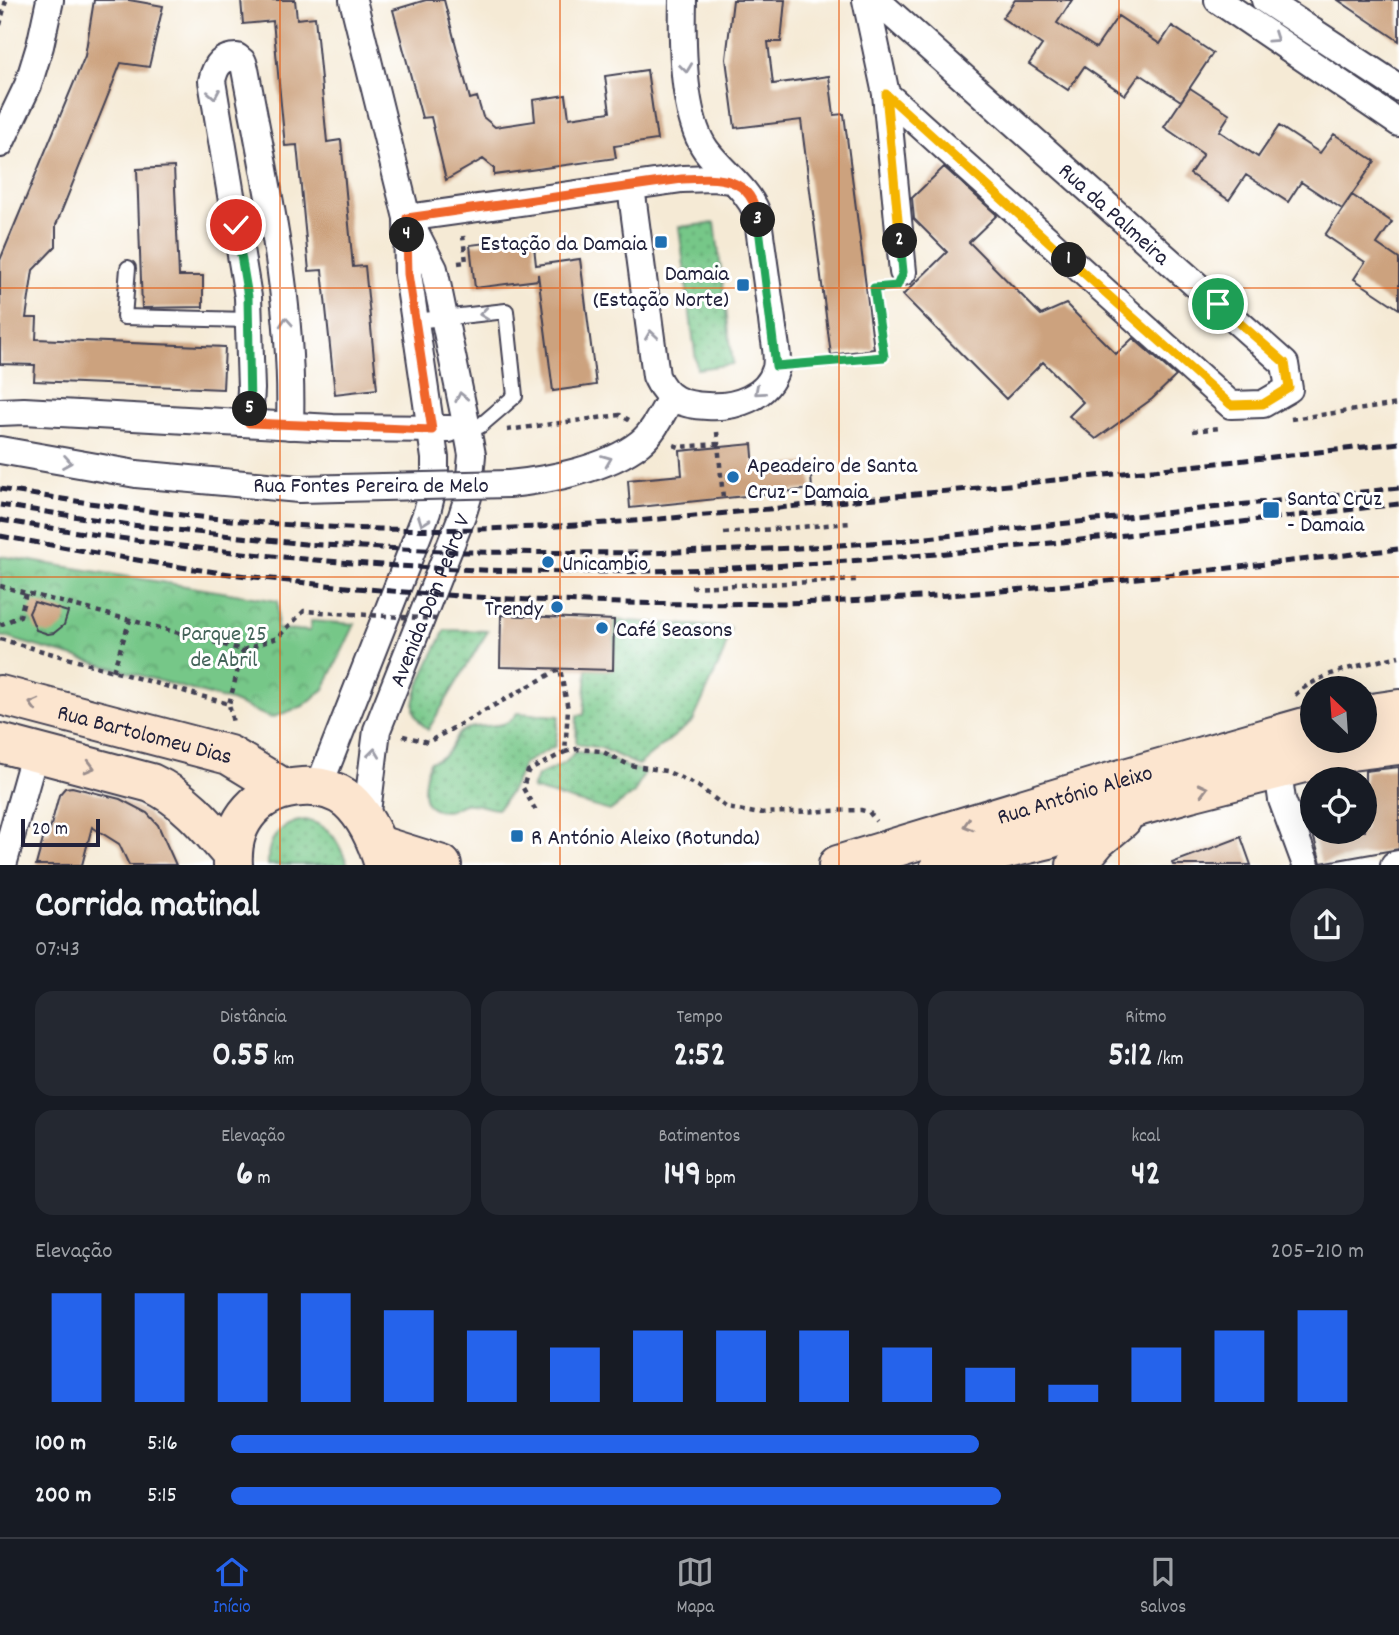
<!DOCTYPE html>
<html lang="pt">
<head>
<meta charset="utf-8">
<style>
  :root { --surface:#171b24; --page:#242831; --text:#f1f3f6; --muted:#9ea1a6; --line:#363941; --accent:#2563eb }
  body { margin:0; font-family:Dekko,sans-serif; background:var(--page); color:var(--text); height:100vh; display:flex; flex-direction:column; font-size:26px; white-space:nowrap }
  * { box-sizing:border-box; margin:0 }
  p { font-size:23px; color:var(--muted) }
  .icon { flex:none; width:38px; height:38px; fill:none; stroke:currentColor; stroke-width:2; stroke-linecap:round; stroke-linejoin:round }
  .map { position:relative; height:865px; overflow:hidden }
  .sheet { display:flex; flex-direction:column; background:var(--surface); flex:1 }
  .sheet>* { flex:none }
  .needle { width:46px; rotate:335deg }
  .tools { position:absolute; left:1300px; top:676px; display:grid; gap:14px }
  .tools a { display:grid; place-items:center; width:77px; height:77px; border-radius:50%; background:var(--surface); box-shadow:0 7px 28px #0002; font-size:35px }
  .scale { position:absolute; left:21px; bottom:18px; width:79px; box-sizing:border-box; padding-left:7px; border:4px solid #22223b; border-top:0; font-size:19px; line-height:24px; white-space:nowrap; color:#22223b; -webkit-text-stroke:5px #fff; paint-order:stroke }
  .pin { position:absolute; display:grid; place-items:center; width:60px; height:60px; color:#fff; margin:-30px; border:4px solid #fff; border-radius:50%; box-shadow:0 2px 7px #0007 }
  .km { position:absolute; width:35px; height:35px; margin:-18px; border-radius:50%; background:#222; color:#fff; font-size:19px; line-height:35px; text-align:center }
  .round { display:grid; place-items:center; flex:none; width:74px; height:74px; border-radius:37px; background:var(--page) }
  .head { display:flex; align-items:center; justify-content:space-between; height:119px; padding:0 35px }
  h1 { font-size:38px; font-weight:700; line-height:52px }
  .stats { display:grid; grid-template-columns:repeat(3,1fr); gap:10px; height:119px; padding:7px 35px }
  .stats div { display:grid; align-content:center; border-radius:18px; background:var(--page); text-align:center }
  .stats b { font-size:35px; font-weight:700 }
  .stats small { font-size:19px; font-weight:400 }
  .stats p { font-size:19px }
  .chart { height:196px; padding:14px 35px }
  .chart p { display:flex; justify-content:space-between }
  .chart svg { width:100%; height:126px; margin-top:7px; stroke:var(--accent); stroke-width:6 }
  ul { padding:0 35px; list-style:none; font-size:23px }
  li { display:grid; grid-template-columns:112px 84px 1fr; align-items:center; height:52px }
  li i { height:18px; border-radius:9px; background:var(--accent) }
  .tabs { display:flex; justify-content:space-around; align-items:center; height:98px; border-top:2px solid var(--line); background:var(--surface); font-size:19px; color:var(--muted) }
  .tabs a { display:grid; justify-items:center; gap:4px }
  .tabs .current { color:var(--accent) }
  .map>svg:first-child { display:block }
</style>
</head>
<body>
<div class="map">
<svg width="1399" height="865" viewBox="0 0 1399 865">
  <defs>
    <pattern id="grass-dots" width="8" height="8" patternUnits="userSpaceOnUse" patternTransform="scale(1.75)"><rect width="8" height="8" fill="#76c788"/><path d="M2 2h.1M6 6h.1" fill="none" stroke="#60a170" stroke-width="1.8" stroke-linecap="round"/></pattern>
    <pattern id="park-crowns" width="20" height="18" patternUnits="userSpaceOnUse" patternTransform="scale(1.75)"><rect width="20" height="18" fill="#76c788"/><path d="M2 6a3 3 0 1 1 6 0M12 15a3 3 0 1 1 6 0" fill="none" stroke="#60a170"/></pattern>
  </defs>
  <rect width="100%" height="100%" fill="#fff"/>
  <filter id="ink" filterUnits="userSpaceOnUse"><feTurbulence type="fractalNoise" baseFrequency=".0143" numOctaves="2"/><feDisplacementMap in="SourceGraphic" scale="14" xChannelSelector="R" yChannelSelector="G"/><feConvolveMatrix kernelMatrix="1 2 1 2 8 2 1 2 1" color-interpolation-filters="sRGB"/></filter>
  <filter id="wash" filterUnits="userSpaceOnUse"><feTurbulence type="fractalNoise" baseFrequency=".00686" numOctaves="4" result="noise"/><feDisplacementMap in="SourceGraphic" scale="28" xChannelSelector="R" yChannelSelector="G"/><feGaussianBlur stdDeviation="1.57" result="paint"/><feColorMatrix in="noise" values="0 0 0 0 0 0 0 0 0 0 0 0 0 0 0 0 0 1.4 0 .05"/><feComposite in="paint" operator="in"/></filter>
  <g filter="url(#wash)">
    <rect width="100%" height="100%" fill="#f5ead5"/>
    <!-- grass -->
    <path fill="url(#grass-dots)" stroke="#4c7462" stroke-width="2" d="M715,223l18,141 -36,5 -18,-142z
      M614,620l117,8 -8,27 -30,66 -55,44 -37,-17 -25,-4 1,-29h7l3,-46 26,1z
      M445,630l43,1 -60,99c-6,-6 -14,-13 -14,-23 0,-19 23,-59 31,-77z
      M517,713l42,3 -4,30 -32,18c-3,12 -17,37 -26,45 -10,-1 -24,-7 -33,-5 -8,2 -13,8 -21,7 -27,-1 -19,-33 -13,-49 4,-2 12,-4 15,-7 9,-8 8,-21 21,-26 17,-7 40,3 51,-16z
      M575,752l25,2 27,13 18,5 -11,21 -24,18 -78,-22 5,-13 28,-13z
      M305,820c27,5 33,22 43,45h-80c-2,-25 12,-42 37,-45z"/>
    <!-- park -->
    <path fill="url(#park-crowns)" stroke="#4c7462" stroke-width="2" d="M0,556l278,45 -1,28 33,2 1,-10 44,3 -31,65 -21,17 -32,12 -40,-17 -231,-65z"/>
    <g id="blocks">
      <!-- building -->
      <path fill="#cca27e" d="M94,0h35l34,6 -14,61 -28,-4 -65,162v21l-23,24 -7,48h11l-1,21 189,8 -2,42 -189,-8 1,-16 -35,-1v-104l85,-204z
        M241,0h54l2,19 18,-2 12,125 14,-2 12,127 12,-1 12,123 -42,5 -13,-124 -13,1 -12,-126 -12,1 -12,-125 -30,3z
        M426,0h18l26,99 7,-2 6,20 12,10 40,-6 -2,-21 33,-5 3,23 41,-6 -5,-36 42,-6 10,70 -43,6 2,12 -122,17v-7l-11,-9 -37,21 -15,-63 -9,1 -29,-108z
        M733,0h52l-4,42h-13l5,42 56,-8 5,39 10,-1 30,235 -43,6 -30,-235 -66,8 -9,-69z
        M1015,0h57l-15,23 39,25 22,-32 42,28 12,-18 41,27 -32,48 -41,-27 -15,21 -41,-28 -16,23 -39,-26 13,-19 -40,-27z
        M1338,0h61v41l-21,-14z
        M1190,88l40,26 -11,17 39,26 21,-31 41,27 14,-19 41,27 -33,48 -41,-27 -13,20 -42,-27 -17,25 -39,-26 13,-20 -39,-27z
        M174,167l5,109h24v31l-61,1 -5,-139z
        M944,167l53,48 -28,27 72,73 25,-11 50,50 17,-16 43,38 -24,23 -56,40 -27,-23 14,-14 -40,-40 -37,37 -103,-104 44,-43 -33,-33 -2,-21z
        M1352,195l40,27 -15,22 22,15v50l-45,-30 11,-17 -40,-27z
        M533,237l3,28 44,-6 16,126 -43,6 -15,-117v6l-63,8 -5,-43z
        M752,444l2,24 56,-6 2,27 -182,19 -2,-28 54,-5 -2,-24z
        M34,602l34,10 -4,13 -10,8 -6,1 -12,-4 -7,-17z
        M501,615l113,5 -1,50 -113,-3z
        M1399,767v82l-78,14 -9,-32h53v-60z
        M72,787l48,12 27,14 11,12 18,40h-47l-10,-21 -27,-17 -10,38h-46l9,-33 4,1 10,-38 6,-7z
        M1241,837l10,28h-78l-1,-2z"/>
    </g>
  </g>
  <g filter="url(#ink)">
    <use href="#blocks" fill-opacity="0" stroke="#424052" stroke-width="2"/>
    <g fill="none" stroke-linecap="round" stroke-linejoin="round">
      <defs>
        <path id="lane" d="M128,268l-4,49 125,3
          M415,321l91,-10 9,85 -35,30 -13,2"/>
        <g id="street">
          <path d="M866,0l20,94 345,311 32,-1 26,-15 -4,-25 -401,-357 -5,-7"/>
          <path d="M1218,0l181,123"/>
          <path d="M1265,0l134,88"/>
          <path d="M886,94l17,178"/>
          <path d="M0,144l28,-59 12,-39 10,-46"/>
          <path d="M631,187l25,189c10,23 26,29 51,30 27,2 61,-8 69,-38 3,-14 -3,-34 -4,-48 -5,-36 -10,-71 -15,-107 -12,-27 -33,-39 -51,-63 -24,-33 -24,-110 -23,-150"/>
          <path d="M407,218l275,-39 32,-1 17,2"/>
          <path d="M0,412l24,-1 309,17 116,1"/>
          <path d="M249,423l2,-34 -3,-92 -36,-216c3,-15 9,-24 25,-24l6,5 2,7c22,118 49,236 45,357"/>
          <path d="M0,450l136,24 163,15"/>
          <path d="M509,484c40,-4 98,-15 131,-41 14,-11 22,-30 31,-45"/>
          <path d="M1278,771l4,29 24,65"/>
          <path d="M319,786l97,-246 11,-28 8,-32v-22l-27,-184 -1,-56 -54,-218"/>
          <path id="s1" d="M366,820l11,-90 85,-214 6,-19 4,-42 -5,-27 -33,-159 -24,-47"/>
          <path d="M3,865l32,-113"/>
          <path d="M1394,865l5,-1"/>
        </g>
        <g id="secondary">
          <path id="s2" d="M0,695l229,60 54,33"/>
          <path d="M1365,714l34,-5"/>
          <path d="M0,743l151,40c35,16 57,44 81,72"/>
          <path d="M378,845l64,20"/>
          <path d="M233,865c-3,-45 26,-76 69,-78 16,-1 33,3 46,13 19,17 29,41 36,65"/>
          <path id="s3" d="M838,865l266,-81 208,-59"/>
          <path d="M940,865l109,-26 88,-32 53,-15 161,-41 48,-6"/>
          <path d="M1076,865l21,-25 25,-21"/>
        </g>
      </defs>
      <!-- lane casing -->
      <use href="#lane" stroke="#424052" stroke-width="18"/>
      <!-- street casing -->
      <use href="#street" stroke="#424052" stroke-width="30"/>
      <!-- secondary casing -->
      <use href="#secondary" stroke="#424052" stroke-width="42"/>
      <!-- path -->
      <path stroke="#424052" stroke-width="4.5" stroke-dasharray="5 5" stroke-linecap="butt" d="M0,25l6,-25
        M458,263l8,-1 -3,-26
        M801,364l83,-7 -10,-69 10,-1
        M1291,419l108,-15
        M507,430l113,-15 9,5
        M1193,431l27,-3
        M717,432l6,66
        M674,445l5,2 39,-3
        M724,533l127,-10
        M0,586l130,34
        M691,587l167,-7
        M0,625l20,-9 6,-23
        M0,639l229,65 4,19
        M243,650l34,-12 27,-27 48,3
        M113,671l17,-51 113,30 -14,54
        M1295,695c26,-24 70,-30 104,-39
        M403,736l25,6 132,-73 8,40 -3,43 -37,19 -5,17 13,23
        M565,752l11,-3 25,2 28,14 37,6 32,15 29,22 28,5 106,-3 8,2 7,9"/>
      <!-- lane -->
      <use href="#lane" stroke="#fff" stroke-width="14"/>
      <!-- street -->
      <use href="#street" stroke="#fff" stroke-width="26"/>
      <!-- secondary -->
      <use href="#secondary" stroke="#fce5cf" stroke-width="38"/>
      <!-- rail -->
      <path stroke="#22223b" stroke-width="5" stroke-dasharray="10 5" stroke-linecap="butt" d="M0,489c126,21 251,37 379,40 163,4 324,-13 486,-30 178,-17 356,-36 534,-56
        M0,505l131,20 174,19 157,8 186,1 150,-5 100,-7 501,-53
        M0,520c214,35 429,56 647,51 251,-6 502,-39 752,-67
        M0,536c74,13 148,27 223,37 198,26 399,35 599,29 193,-7 385,-32 577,-53"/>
      <defs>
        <path id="street-bridge" d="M299,489l210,-5"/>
      </defs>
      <!-- street-bridge casing -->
      <use href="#street-bridge" stroke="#424052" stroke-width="30" stroke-linecap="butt"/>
      <!-- path-bridge -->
      <path stroke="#424052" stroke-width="4.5" stroke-dasharray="5 5" stroke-linecap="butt" d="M352,614l84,5"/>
      <!-- street-bridge -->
      <use href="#street-bridge" stroke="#fff" stroke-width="26"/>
    </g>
    <!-- one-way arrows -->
    <defs><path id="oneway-chevron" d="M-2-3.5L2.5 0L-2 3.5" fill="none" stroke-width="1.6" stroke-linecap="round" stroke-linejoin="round" transform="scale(1.75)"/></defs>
    <g stroke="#9c9ca7">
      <use href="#oneway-chevron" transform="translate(1274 38) rotate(34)"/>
      <use href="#oneway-chevron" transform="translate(686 68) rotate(83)"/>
      <use href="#oneway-chevron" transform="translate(214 94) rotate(80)"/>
      <use href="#oneway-chevron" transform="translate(484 314) rotate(173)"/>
      <use href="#oneway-chevron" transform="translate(286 322) rotate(-94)"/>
      <use href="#oneway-chevron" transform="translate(651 335) rotate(-98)"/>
      <use href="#oneway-chevron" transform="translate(759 391) rotate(139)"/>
      <use href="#oneway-chevron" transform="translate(461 397) rotate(-102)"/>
      <use href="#oneway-chevron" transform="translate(607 460) rotate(-22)"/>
      <use href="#oneway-chevron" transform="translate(67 462) rotate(10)"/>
      <use href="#oneway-chevron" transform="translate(423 521) rotate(110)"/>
      <use href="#oneway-chevron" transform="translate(374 753) rotate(-83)"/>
    </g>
    <g stroke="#9a8d8c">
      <use href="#oneway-chevron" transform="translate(34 704) rotate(-165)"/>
      <use href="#oneway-chevron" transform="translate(90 767) rotate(15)"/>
      <use href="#oneway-chevron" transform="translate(1203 789) rotate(-14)"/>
      <use href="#oneway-chevron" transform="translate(968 825) rotate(163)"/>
    </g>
  </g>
  <g fill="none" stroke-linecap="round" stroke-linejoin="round" filter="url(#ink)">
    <defs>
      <path id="split-1" d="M1069,260l162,145 32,-1 26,-16 -4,-25 -67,-59"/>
      <path id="split-2" d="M900,241l-14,-147 183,166"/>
      <path id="split-3" d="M758,220l18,146 108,-9 -10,-69 23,-2 6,-14 -3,-31"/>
      <path id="split-4" d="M407,235v-17l275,-39c36,-2 70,-4 76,41"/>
      <path id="split-5" d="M250,409l-1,14 183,7 -24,-156 -1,-39"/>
      <path id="split-6" d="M236,225l12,72 2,112"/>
    </defs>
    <!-- split-1 casing -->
    <use href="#split-1" stroke="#fff" stroke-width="14"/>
    <!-- split-2 casing -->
    <use href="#split-2" stroke="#fff" stroke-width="14"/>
    <!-- split-3 casing -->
    <use href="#split-3" stroke="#fff" stroke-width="14"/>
    <!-- split-4 casing -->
    <use href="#split-4" stroke="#fff" stroke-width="14"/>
    <!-- split-5 casing -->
    <use href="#split-5" stroke="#fff" stroke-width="14"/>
    <!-- split-6 casing -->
    <use href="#split-6" stroke="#fff" stroke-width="14"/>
    <!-- split-1 -->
    <use href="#split-1" stroke="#f5b400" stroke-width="9"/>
    <!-- split-2 -->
    <use href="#split-2" stroke="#f5b400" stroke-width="9"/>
    <!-- split-3 -->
    <use href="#split-3" stroke="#22a559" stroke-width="9"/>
    <!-- split-4 -->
    <use href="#split-4" stroke="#f0652b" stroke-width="9"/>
    <!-- split-5 -->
    <use href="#split-5" stroke="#f0652b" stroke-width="9"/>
    <!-- split-6 -->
    <use href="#split-6" stroke="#22a559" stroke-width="9"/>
  </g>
  <!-- grid -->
  <path fill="none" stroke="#e8590c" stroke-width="2" stroke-opacity="0.55" d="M280,0v865M560,0v865M839,0v865M1119,0v865M0,288h1399M0,577h1399"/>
  <!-- markers -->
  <g fill="#1f6fb2" stroke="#fff" stroke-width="2.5">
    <rect x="654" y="235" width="14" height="14" rx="3.5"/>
    <rect x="736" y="278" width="14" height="14" rx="3.5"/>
    <circle cx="733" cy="477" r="7"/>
    <rect x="1262" y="501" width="18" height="18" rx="3.5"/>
    <circle cx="548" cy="562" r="7"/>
    <circle cx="557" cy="607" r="7"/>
    <circle cx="602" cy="628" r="7"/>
    <rect x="510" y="829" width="14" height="14" rx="3.5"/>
  </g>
  <g text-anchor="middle" stroke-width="6" stroke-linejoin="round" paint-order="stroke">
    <!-- street labels -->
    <g font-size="23" fill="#22223b" stroke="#fff">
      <text transform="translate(1115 213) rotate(42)" y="8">Rua da Palmeira</text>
      <text x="371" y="492">Rua Fontes Pereira de Melo</text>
      <text dy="8" stroke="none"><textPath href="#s1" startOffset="231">Avenida Dom Pedro V</textPath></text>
      <text dy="8" stroke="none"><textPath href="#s2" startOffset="150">Rua Bartolomeu Dias</textPath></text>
      <text dy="8" stroke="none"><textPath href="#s3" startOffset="247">Rua António Aleixo</textPath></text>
    </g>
    <!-- poi labels -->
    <g font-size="23" fill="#22223b" stroke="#fff" text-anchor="start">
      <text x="647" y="250" text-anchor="end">Estação da Damaia</text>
      <text x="729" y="280" text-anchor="end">Damaia<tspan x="729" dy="26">(Estação Norte)</tspan></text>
      <text x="747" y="472">Apeadeiro de Santa<tspan x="747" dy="26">Cruz - Damaia</tspan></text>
      <text x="1287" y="505">Santa Cruz<tspan x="1287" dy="26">- Damaia</tspan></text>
      <text x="562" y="570">Unicambio</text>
      <text x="543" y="615" text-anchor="end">Trendy</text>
      <text x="616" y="636">Café Seasons</text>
      <text x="531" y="844">R António Aleixo (Rotunda)</text>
    </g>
    <!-- park labels -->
    <g font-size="23" fill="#44645a" stroke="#fff">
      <text x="224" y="640">Parque 25<tspan x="224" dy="26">de Abril</tspan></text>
    </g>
  </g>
</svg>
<div class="tools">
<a><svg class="needle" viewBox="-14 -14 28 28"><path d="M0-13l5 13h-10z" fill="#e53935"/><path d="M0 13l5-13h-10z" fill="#9ea1a6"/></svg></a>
<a><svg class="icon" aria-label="locate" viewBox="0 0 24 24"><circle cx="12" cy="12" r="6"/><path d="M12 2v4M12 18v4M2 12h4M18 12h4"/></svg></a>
</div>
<div class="scale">20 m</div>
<div class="pin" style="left:1218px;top:304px;background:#1e9e55"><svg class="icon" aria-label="arrive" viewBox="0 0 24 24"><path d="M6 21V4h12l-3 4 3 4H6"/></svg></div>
<div class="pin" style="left:236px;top:225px;background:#d93025"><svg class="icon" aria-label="check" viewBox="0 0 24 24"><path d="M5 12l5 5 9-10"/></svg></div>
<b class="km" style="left:1069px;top:260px">1</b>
<b class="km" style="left:900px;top:241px">2</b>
<b class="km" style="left:758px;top:220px">3</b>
<b class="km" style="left:407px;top:235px">4</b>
<b class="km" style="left:250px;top:409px">5</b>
</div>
<section class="sheet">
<div class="head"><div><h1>Corrida matinal</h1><p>07:43</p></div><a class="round"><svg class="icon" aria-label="share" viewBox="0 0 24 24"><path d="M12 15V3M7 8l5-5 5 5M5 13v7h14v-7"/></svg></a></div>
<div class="stats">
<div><p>Distância</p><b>0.55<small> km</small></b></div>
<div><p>Tempo</p><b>2:52</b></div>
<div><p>Ritmo</p><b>5:12<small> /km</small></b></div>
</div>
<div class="stats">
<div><p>Elevação</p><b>6<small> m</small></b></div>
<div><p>Batimentos</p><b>149<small> bpm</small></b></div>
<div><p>kcal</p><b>42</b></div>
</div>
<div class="chart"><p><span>Elevação</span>205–210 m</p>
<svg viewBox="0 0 160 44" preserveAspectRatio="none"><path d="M5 44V6M15 44V6M25 44V6M35 44V6M45 44V12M55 44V19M65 44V25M75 44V19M85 44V19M95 44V19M105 44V25M115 44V32M125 44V38M135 44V25M145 44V19M155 44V12"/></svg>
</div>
<ul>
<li><b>100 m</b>5:16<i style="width:66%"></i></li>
<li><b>200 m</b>5:15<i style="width:68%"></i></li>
</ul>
</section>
<nav class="tabs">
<a class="current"><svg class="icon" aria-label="home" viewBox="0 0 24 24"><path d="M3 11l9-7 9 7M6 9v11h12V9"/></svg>Início</a>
<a><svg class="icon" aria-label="map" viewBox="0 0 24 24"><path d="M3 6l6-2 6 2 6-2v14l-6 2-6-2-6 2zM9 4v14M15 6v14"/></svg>Mapa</a>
<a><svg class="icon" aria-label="saved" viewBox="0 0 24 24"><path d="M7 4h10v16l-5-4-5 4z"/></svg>Salvos</a>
</nav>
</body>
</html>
